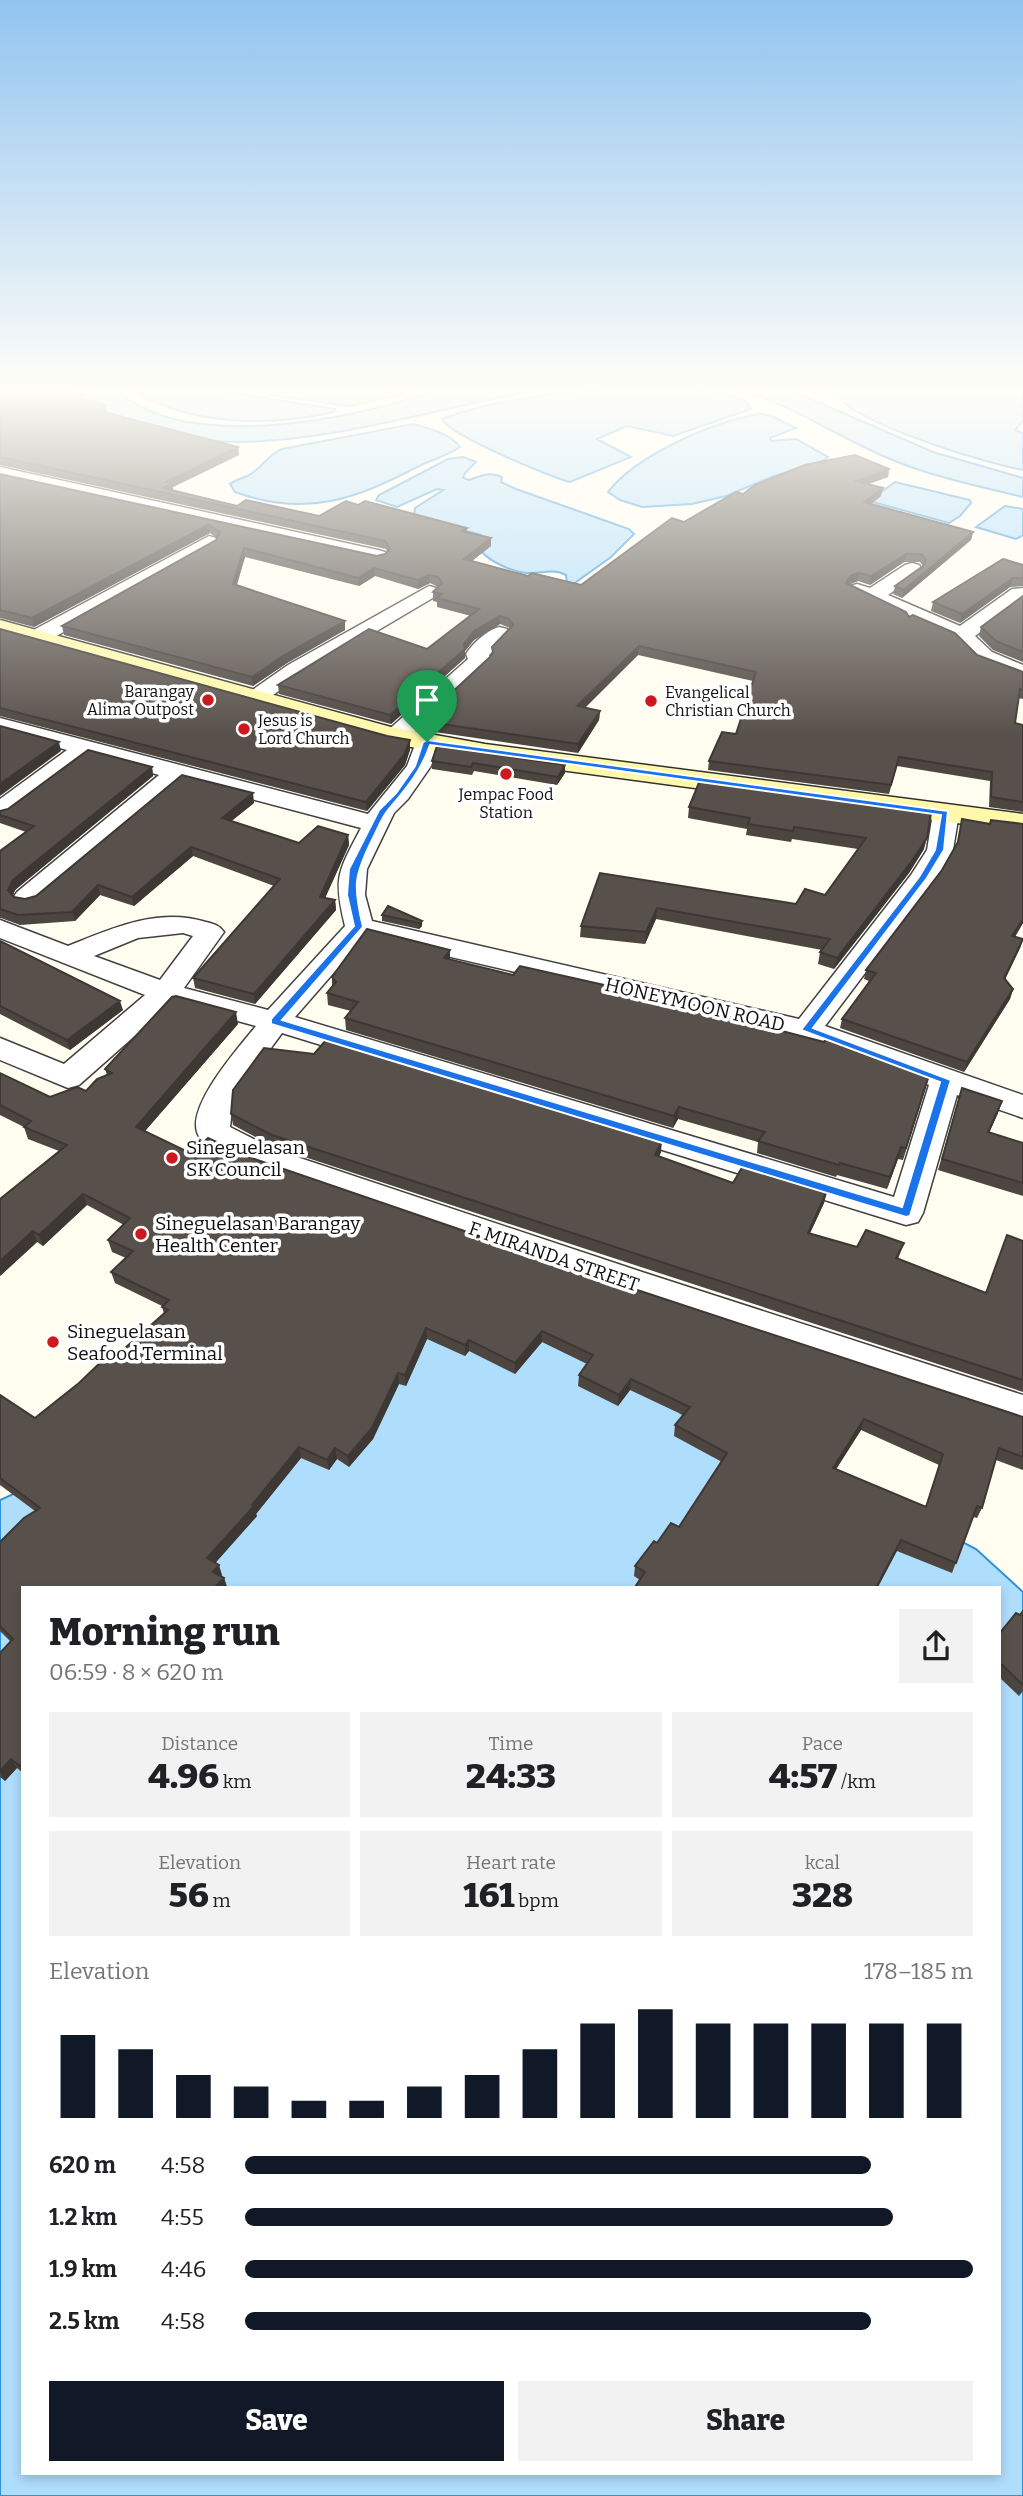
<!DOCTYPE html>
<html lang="en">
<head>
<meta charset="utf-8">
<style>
  :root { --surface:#fff; --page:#f2f2f2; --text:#202124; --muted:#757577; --accent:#111827 }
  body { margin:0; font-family:Bitter,serif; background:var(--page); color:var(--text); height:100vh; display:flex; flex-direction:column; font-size:26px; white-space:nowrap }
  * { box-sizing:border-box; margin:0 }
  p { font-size:23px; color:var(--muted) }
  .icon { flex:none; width:38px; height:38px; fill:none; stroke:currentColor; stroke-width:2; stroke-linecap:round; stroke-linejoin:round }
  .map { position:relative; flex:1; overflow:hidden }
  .sheet { position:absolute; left:21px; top:1586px; width:980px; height:889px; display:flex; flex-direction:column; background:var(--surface); border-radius:0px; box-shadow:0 4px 10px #0003 }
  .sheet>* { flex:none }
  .pin { position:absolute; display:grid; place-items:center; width:60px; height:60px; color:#fff; margin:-72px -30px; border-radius:50% 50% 50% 0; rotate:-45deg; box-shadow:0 0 7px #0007 }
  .pin .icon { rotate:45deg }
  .round { display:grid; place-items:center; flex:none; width:74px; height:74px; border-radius:0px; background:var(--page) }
  .headline { display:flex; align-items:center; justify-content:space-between; height:119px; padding:0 28px }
  h1 { font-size:38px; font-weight:800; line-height:52px }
  .stats { display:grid; grid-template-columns:repeat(3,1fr); gap:10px; height:119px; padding:7px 28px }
  .stats div { display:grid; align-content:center; border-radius:0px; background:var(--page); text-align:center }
  .stats b { font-size:35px; font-weight:800 }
  .stats small { font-size:19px; font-weight:400 }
  .stats p { font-size:19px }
  .chart { height:196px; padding:14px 28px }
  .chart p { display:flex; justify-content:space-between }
  .chart svg { width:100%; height:126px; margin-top:7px; stroke:var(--accent); stroke-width:6 }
  .primary-button { display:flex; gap:14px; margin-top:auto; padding:14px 28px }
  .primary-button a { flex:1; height:80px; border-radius:0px; background:var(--accent); color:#fff; font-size:28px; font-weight:800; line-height:80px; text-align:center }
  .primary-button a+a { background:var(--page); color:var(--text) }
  ul { padding:0 28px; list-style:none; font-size:23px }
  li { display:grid; grid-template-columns:112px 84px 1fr; align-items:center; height:52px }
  li i { height:18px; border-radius:9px; background:var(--accent) }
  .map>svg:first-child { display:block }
</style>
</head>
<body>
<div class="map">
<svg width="1023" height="2496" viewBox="0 0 1023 2496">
  <rect width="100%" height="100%" fill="#fffcf0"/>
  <!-- water -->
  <path fill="#afddfc" stroke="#2f91da" stroke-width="2" d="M88,387h34l2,9c64,49 189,28 261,10 22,-6 45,-16 67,-19 33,-5 70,0 103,0 -104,17 -206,52 -311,55 -53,1 -108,-14 -155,-38l-4,-10z
    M138,387h59l138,22 -1,3c-63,14 -135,14 -194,-17z
    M261,387h125l20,6 -56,13 -80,-11 -13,-5z
    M726,387h57l150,65 90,26v19c-54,-13 -109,-24 -159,-50 -44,-21 -89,-51 -138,-60z
    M830,387h193v34l-8,9 8,3v37c-38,-7 -180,-49 -193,-83z
    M682,389c19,3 60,1 69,20l-78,27 -46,-10 -30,13 34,18 -61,25c-20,-5 -121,-47 -128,-63 71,-27 165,-31 240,-30z
    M760,414l12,2 24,12 -26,10 1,3 25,-2 32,18 -5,4 -49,15 -48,20 -34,8 -50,3 -22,-7 -12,-8c28,-37 107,-71 152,-78z
    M413,424c15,4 38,10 47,23 -11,8 -26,12 -39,18 -65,34 -114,53 -186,27l-5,-8c7,-5 14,-6 21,-10 12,-8 17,-19 31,-25z
    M463,457l13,5 -11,11 -2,5 6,2c11,-4 22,-9 33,-3l-1,5 15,7 113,40 5,5 -23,23 -39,28 -5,-1 -1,-9c-13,-7 -25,-1 -39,-2 -14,-1 -37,-11 -46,-22v-16l-67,-19 1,-8 28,-18 -6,-1 -40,18 -21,-7 3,-5 69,-36z
    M895,482l75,18 1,3 -11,13 -11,7 -80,-22z
    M1005,506l18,3v26l-7,4 -40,-12z
    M364,1334l236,8 142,125 -59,120h-660v886h976v-886h-153l68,-70 62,32 47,43v904h-1023v-996z"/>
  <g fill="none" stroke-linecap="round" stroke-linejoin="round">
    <defs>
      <path id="minor" d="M0,467l378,83 7,2 3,4 -3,4 -7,2 -378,-83z
        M209,536l7,2 3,4 -3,4 -172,97h-16l-3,-5 3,-5z
        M912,563l7,2 3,4 -3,4 -31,22 72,31 52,-37 11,-1v12l-48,36 17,16 31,13v15l-47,-18 -22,-22 -104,-46 -4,-4 4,-4 7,-2 13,4 35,-23z
        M429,586l7,2 4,4 -4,4 -132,78 -43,29h-16l-4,-5 47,-33z
        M499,627l8,2 3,5 -21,21 2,5 -3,5 -84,77 -9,2 -9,-2 -3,-5 3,-5 82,-73 -2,-5c7,-11 20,-23 33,-27z
        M0,718l368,96 39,-48 11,-29 9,-2 9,2 3,5 -8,24 -23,33 -14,14 -27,56 -2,26 7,26 427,98 112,-144 16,-25 6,-37 4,-5 9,-3 9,3 4,5 -6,37 -16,28 -112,148 198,69v23l-66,-23 -34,118 -5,9 -12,3 -624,-192 -49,67 -3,27 43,22 369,123 381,123v32l-407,-135 -367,-127c-14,-7 -37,-15 -48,-26 -23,-25 40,-94 55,-113l-84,-23 -93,82 -11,3 -68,-28v-22l64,26 81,-69 -145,-57v-18l68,26c44,-18 91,-39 138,-24 8,2 13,3 18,10l-40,56 84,22 77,-84c-12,-49 -7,-54 16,-98l-178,-47 -146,123 -10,2 -10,-2 -4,-6 4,-6 142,-117 -69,-19 -81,60 -9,3v-20l67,-49 -67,-18zM183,933l10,3 -33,44 -66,-24 44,-18zM365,937l433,101 131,47 -35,112 -599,-180z"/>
      <path id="secondary" d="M0,620l391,107 94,17 538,70v18l-538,-72 -97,-17 -388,-108z"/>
    </defs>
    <!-- minor casing -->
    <use href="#minor" stroke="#414141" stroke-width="3"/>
    <!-- secondary casing -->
    <use href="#secondary" stroke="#303030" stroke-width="3"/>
    <!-- minor -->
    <use href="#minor" fill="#fff" fill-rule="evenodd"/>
    <!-- secondary -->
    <use href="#secondary" fill="#fff8ab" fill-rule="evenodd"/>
  </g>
  <!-- wall -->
  <path fill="#4c4540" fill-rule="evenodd" d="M0,387h69v2l18,11 19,5 1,8 131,34 1,8 -66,32v3l64,16 82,10 39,-11 109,23v4l24,6v8l-19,15 56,15 53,9 103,-63 59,-28 146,-25 -1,8 -20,7 13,12 -10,8 102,28 -2,8 -69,58 -9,-4 2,-8 28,-20 -3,-4h-16l-34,23 -12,-4 -9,4 60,32 68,38 46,17v27l-5,-1 -3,25 8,2v87l-34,-5 1,-26 -93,-15 -8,28 -181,-24 1,-9 27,-27 17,-53 -115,-26 -54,53 16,3 -1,9 -21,33 -157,-23v-9l69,-64 2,-3v-7l18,-19 -10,-4 -26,16 -9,11v7l-74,66 -112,-30 -1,-9 149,-36 44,-33 -34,-9v-5l-4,-1v-9l5,-5 -8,-4 -12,6 -43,-13 -16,10 -114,-29 -8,28 108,45 -58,33 -34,23 -189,-51 -2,-9 154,-86 1,-2 -7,-5 -176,94 -34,-9v-144l377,82 8,-2 2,-2 -1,-3 -386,-84z
    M1023,565v21l-13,1 -50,36 -29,-12 2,-9z
    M1023,596v66l-30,-12 -14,-14 2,-9z
    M0,629l387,107 23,4v10l-5,15 -38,46 -367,-95z
    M437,746l128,27 -8,12 -83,-14 -2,4 -40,-6v-8z
    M152,767l1,9 -138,114 -2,6 1,1 11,2 11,-3 218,-93 -23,18 68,22 49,-8 1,10 -24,53 10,2 1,10 -81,94 -60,-16 -2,-10 81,-92 -81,-30 -59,50 -34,-11 -25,26 -55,4 -19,-7h-1v-67l26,-19 -26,-9v-12z
    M689,807l235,42 -15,24 -75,96 -16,-5 2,-12 2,-2 -166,-31 -11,25 -65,-7 1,-11 19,-53 196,31 29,-9 33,-46 -66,-10 -1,3 -45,-7 1,-6 -59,-11z
    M962,819l28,5 1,-4 32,103 -8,14 8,2 -3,9 -15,31 8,10 -3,10 -46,73 -124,-44 2,-9 27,-38 -5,-2 2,-9 76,-100 15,-26z
    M382,915l40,6v5l-3,3 -37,-8z
    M0,941l123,69 -53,40 -70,-36z
    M450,960l63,15 206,40 207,72 -23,73 -5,-1 -11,30 -50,-14 -1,2 -79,-24 1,-11 -80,-23 -5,9 -327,-98 -1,-12 6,-7 -23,-6 -1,-12 5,-7v-9z
    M238,1024l-93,107 47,23 54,2 370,127 407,134v53l-27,-10 -14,48 -5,10 -4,-1 -21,56 -55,-22 -257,29 -6,-4 1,-10 22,-23 22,-16 43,-65 -48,-26 1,-11 8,-10 -53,-25 -12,16 -40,-20 1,-11 8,-11 -45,-22 -27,32 -46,-23 -4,5 -38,-17 -21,47 -7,-2 -26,55 -24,28 -12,-8 -8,11 -28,-12 -45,56 1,2 -42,47 7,12 -1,1 3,2 3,9h-204v186l-6,-5 -12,13 -5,-4v-124l11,-11 -11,-11v-89l35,-31 -35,-26v-90l35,23 72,-57 9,-5 48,-42 -2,-8 -47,-23 -4,-11 15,-14 -14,-6 -4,-12 16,-15 -37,-20 -44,41 -6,-4 -37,34 59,-125 -31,-12 -4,-12 -24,-12v-42l50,24 36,-6 21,-16 -2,-6zM861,1430l78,35 -13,42 -90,-38z
    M962,1088l36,25 -9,20 34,10v53l-85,-26z
    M231,1114l430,38 -2,5 74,26 94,8 -3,12 -14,30 47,14 47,-4 -6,16 88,34 37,-52v151l-749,-245 -41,-22z
    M1023,1611v80l-4,5 -20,-19v-43z"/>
  <!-- shaded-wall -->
  <path fill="#3e3834" d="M106,405l1,8 -11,-3z
    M238,447l1,8 -66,32v4l-10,-3 3,-6z
    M889,469l-1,8 -33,12 1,-8z
    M883,488l-2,8 -19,15 2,-9z
    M208,525l2,8 -176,94 -2,-9z
    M973,532l-2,8 -69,58 2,-8z
    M491,538v8l-27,21v-8z
    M244,548l1,9 -11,35 -1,-8z
    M906,554l-2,8 -34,23 1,-9z
    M374,568l1,8 -16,10 -1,-8z
    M859,573l-1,8 -9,2 -5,9 2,-9 5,-8z
    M429,575l1,8 -12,6v-9z
    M1013,578l-3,9 -50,36 2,-9z
    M500,616v8l-26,16 -9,11v7l-74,66 -1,-9 74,-71 10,-13z
    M345,621v9l-58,33 -34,23 -1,-9 34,-23z
    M639,646l-1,9 -61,61v-10z
    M600,711l-1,9 -21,33v-9z
    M410,740v10l-5,15 -38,46 -1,-9z
    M59,742l2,9 -61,45v-12z
    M565,765v8l-8,12 1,-8z
    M152,767l1,9 -138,114 -4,9 -3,-9 5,-10z
    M253,793l1,10 -31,25 -1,-10z
    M348,835l1,10 -28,62 -1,-10z
    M927,838l-3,11 -15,24 -75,96 3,-11z
    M191,847l2,9 -59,50 -2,-9z
    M98,885l2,10 -25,26 -3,-9z
    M335,900l1,10 -81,94 -1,-10z
    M657,908l-1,11 -11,25 1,-12z
    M1023,919v4l-14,23 3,-10z
    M422,921v5l-3,3v-6z
    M1023,939l-3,9 -19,40 3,-10z
    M450,950v12l-6,-4z
    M1013,989l-3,10 -46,73 3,-10z
    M120,1001l3,9 -53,40 -3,-10z
    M236,1012l2,12 -99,114 -3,-11z
    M1002,1101l-4,12 -14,31 4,-12z
    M679,1107l-1,12 -5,9 1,-12z
    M662,1141l-1,11 -7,15 1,-12z
    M901,1147l-3,12 -11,30 3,-12z
    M827,1191l-3,12 -19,41 3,-11z
    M83,1194l4,11 -44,41 -4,-11z
    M33,1231l4,11 -37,34v-15z
    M426,1328l1,11 -21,47 -1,-11z
    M542,1331v11l-27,32v-11z
    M469,1340v11l-4,5v-11z
    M398,1373l1,11 -26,55 -24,28 -1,-11z
    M631,1379l-1,11 -12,16 1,-11z
    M864,1419l-3,11 -31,49 3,-11z
    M299,1447l2,11 -45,56 1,2 -47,53 -3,-11z
    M335,1448l2,11 -8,11 -2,-10z
    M901,1540l-4,11 -19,36h-2z
    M219,1565l3,10 -6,7 -3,-10z
    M224,1578l3,9h-12z
    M11,1759l6,9 -12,13 -5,-10z"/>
  <!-- building -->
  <path fill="#58504a" stroke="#3e3834" stroke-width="2" fill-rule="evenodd" d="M0,387h67l-2,1 21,7 -7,3 27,7 -10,5 142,37 -72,35 6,1 -9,5 74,18 9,-6 73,16 27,-15 12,4 7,-4 102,27 -5,3 29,7 -27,21 64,17 4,-3 49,12 91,-67 12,4 52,-30 7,2 12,-9 50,-20 50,-10 34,14 -33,12 27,7 -19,14 109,30 -69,58 -9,-4 28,-20 3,-6 -5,-6h-15l-35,22 -12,-3 -8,2 -5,8 60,29 3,5 4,-2 42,18 22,22 46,17v18l-3,-1 -5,34 8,2v77l-32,-5 1,-25 -93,-15 -8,28 -182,-24 13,-29 14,2 20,-62 -117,-26 -62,60 23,5 -22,33 -157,-23 69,-64 3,-5 -1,-5 21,-22 -4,-6 -9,-3 -26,15 -10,13 1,5 -75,66 -112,-30 91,-56 58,20 52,-40 -42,-11 5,-4 -9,-2 9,-9 -4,-6 -9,-2 -11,5 -44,-12 -16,10 -114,-30 -11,36 112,37 -59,33 -34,23 -190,-51 154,-86 4,-8 -12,-7 -176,93 -32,-8v-136l377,82 8,-2 5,-5 -5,-8 -385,-84z
    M1003,559l20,6v13h-10l-51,36 -29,-12z
    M1023,596v56l-27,-11 -15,-14z
    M0,629l387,107 23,4 -6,15 -38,47 -366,-94z
    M0,726l59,16 -59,42z
    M437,746l128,19 -7,12 -85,-14 -2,4 -39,-6z
    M88,750l64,17 -139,113 -5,10 6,7 11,2 11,-3 146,-121 71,18 -31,25 77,25 19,-17 30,9 -28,62 15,3 -81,94 -61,-16 87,-99 -89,-32 -59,50 -34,-12 -26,27 -54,3 -18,-6v-58l34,-25 -34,-11v-4l8,-2z
    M700,780l231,33 -4,25 -16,24 -74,96 -17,-6 10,-13 -173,-31 -11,24 -65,-6 19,-53 196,31 9,-15 20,6 41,-57 -72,-11 -1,4 -45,-7 2,-6 -61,-11z
    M962,819l28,5 1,-4 32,4v95l-11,17 11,3 -19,39 9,11 -46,73 -125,-43 34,-46 -10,-3 76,-100 16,-28z
    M388,906l34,15 -3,2 -37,-8z
    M367,929l83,21 -6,8 69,17 7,-9 200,45 -2,3 41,11 65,17 2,-3 103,36 -23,73 -5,-1 -11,30 -50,-14 -1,2 -81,-24 7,-9 -86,-25 -5,9 -329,-98 13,-16 -31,-9 9,-11 -4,-5z
    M0,941l120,60 -53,39 -67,-34z
    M176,996l60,16 -100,115 56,27 16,-16 38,18 370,127 407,134v40l-24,-9 -17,60 -5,-2 -21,57 -55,-23 -24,46 2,1h-244l10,-15 -10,-6 19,-25 3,2 14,-20 8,4 48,-74 -52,-28 15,-18 -59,-28 -12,16 -40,-20 14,-20 -51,-24 -27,32 -46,-23 -4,5 -39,-17 -21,47 -7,-2 -26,55 -24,28 -13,-8 -8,12 -28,-13 -47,58 2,1 -47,52 12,7 -6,7 11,6 -9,9h-192v181l-12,-9 -11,12v-118l13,-14 -13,-13v-84l24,-24 16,-10 -40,-30v-83l35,23 44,-35 25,-24 3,2 7,-6 2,1 52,-46 -6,-3 7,-7 -58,-28 22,-21 -25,-11 22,-22 -47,-24 -44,41 -6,-4 -33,30v-62l67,-54 -43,-18 7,-6 -31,-16v-32l50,24 27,-10 9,4 11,-12 15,-6 -7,-4 67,-72zM864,1419l79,35 -17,53 -93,-39z
    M327,1039l335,102 -7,14 78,28 10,-17 84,25 -19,42 49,14 9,-17 38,13 -8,15 90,35 21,-58 16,6v139l-751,-245 -41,-21 2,-24 31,-42 50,6z
    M962,1088l40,13 -14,31 35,11v40l-81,-24z
    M1023,1611v74l-24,-23v-28l17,-21 4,2z"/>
  <!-- sky -->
  <linearGradient id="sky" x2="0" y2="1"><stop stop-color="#91c4f0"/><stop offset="0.53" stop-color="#fffef8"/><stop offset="1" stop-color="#fffef8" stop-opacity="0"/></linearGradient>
  <rect width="1023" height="736" fill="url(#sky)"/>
  <!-- route -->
  <path fill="#1a73e8" stroke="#fff" stroke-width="2" fill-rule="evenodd" d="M427,740l521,71 -4,39 -17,28 -114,150 138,52 -41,136 -4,1 -635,-193v-5l83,-93 -7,-31 2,-26 30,-59 17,-17 19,-27 8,-24zM430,745l511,70 -6,35 -16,27 -118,153 139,52 -38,125 -620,-187 81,-93c-10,-42 -9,-51 10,-89 5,-10 9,-21 16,-29 18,-21 32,-38 41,-64z"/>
  <!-- markers -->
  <g fill="#cc191d" stroke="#fff" stroke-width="2.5">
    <circle cx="208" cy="700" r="7"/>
    <circle cx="651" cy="701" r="7"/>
    <circle cx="244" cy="729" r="7"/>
    <circle cx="506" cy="774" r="7"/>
    <circle cx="172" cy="1158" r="7"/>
    <circle cx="141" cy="1234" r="7"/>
    <circle cx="53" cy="1342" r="7"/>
  </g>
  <g text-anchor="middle" stroke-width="7" stroke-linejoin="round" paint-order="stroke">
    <!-- far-poi labels -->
    <g font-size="16" fill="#0e0e0e" stroke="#fff" text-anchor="start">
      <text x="194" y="697" text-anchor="end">Barangay<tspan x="194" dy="18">Alima Outpost</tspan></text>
      <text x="665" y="698">Evangelical<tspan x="665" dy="18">Christian Church</tspan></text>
      <text x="258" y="726">Jesus is<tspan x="258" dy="18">Lord Church</tspan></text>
      <text x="506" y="800" text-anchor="middle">Jempac Food<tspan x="506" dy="18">Station</tspan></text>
    </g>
    <!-- street labels -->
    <g font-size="19" fill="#0e0e0e" stroke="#fff">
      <text transform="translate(695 1004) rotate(13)" y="7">HONEYMOON ROAD</text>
      <text transform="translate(554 1256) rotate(19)" y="7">F. MIRANDA STREET</text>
    </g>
    <!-- poi labels -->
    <g font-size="19" fill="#0e0e0e" stroke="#fff" text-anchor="start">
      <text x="186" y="1154">Sineguelasan<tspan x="186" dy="22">SK Council</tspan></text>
      <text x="155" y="1230">Sineguelasan Barangay<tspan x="155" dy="22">Health Center</tspan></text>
      <text x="67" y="1338">Sineguelasan<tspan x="67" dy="22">Seafood Terminal</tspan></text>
    </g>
  </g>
</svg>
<div class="pin" style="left:427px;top:742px;background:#1e9e55"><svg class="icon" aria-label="arrive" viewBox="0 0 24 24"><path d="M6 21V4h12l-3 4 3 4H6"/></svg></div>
<section class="sheet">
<div class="headline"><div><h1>Morning run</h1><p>06:59 · 8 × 620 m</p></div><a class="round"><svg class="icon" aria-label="share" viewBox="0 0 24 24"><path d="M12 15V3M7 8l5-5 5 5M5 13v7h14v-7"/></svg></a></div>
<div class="stats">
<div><p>Distance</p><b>4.96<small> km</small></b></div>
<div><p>Time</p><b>24:33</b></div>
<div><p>Pace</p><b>4:57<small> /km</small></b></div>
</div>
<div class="stats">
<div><p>Elevation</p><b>56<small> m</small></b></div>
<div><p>Heart rate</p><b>161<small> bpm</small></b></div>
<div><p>kcal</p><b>328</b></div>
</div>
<div class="chart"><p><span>Elevation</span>178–185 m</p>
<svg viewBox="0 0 160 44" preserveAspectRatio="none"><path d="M5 44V15M15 44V20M25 44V29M35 44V33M45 44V38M55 44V38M65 44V33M75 44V29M85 44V20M95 44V11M105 44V6M115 44V11M125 44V11M135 44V11M145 44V11M155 44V11"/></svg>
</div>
<ul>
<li><b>620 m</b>4:58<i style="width:86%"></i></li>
<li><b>1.2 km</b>4:55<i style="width:89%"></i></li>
<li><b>1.9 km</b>4:46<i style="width:100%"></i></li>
<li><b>2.5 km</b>4:58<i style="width:86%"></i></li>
</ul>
<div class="primary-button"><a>Save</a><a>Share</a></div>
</section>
</div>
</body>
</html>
